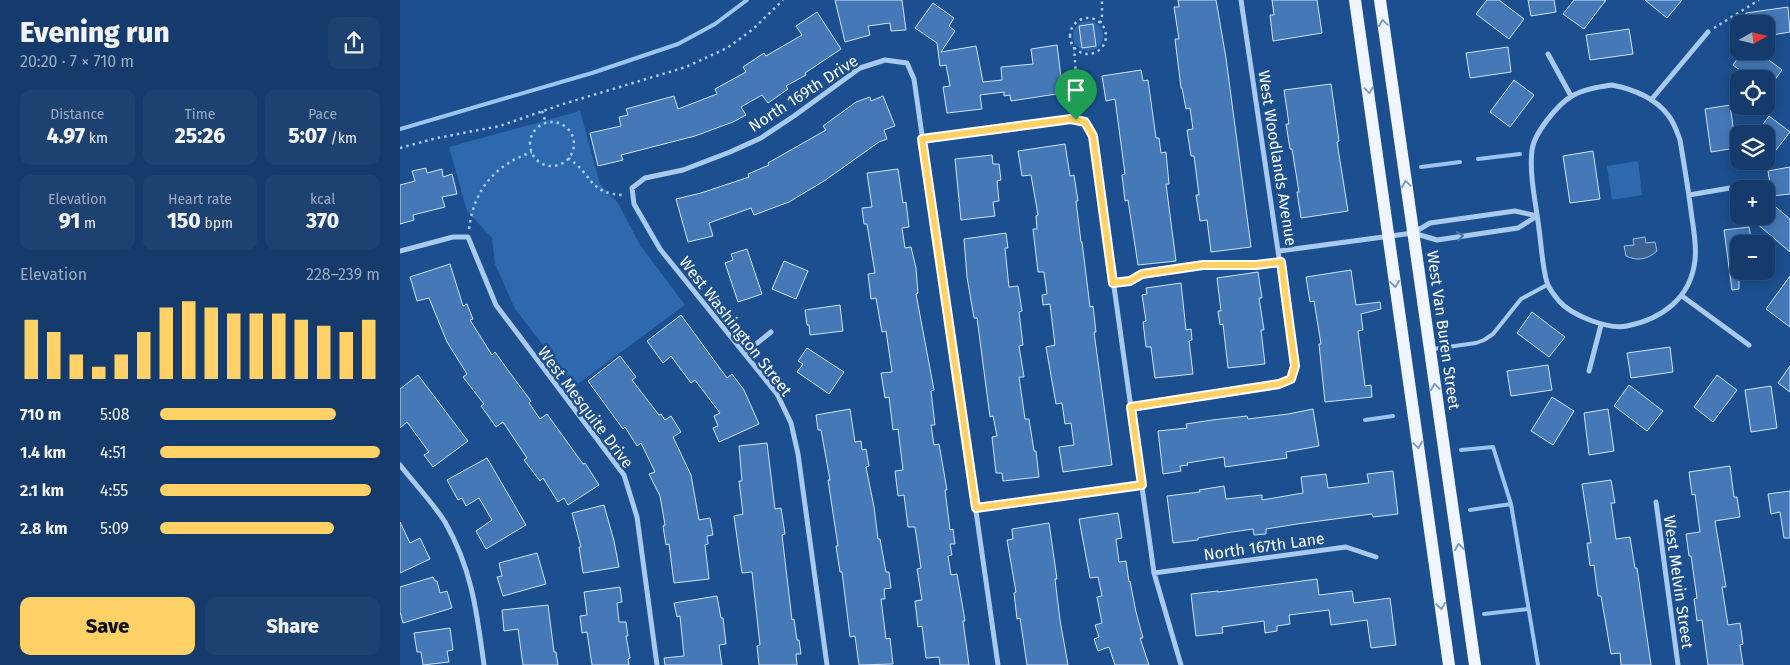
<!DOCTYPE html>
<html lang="en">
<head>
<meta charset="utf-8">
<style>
  :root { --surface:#143b6b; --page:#1d4271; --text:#f1f3f6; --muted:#9dadc1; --line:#33557e; --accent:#ffd166 }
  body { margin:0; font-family:"Fira Sans",sans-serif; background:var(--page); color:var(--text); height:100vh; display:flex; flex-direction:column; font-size:19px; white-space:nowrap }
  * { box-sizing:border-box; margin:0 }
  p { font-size:16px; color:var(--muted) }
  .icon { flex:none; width:28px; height:28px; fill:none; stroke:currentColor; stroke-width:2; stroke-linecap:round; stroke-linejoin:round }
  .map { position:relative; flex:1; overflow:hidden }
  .sheet { display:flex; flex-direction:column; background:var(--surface); width:400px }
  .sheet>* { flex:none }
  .needle { width:32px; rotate:82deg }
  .buttons { position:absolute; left:1330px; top:15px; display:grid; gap:10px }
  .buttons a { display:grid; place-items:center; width:45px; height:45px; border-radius:10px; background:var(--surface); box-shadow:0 2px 12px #0003,0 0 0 1px var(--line); font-size:25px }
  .pin { position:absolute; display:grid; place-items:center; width:42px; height:42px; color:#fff; margin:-51px -21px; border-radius:50% 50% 50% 0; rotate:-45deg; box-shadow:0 0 5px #0007 }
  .pin .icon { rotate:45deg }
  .round { display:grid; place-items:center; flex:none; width:52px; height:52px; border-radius:10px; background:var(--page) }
  .overview { display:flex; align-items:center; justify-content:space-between; height:85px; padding:0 20px }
  h1 { font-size:28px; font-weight:800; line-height:38px }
  .metrics { display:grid; grid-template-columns:repeat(3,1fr); gap:8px; height:85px; padding:5px 20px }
  .metrics div { display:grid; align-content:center; border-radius:10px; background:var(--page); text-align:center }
  .metrics b { font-size:21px; font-weight:800 }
  .metrics small { font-size:14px; font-weight:400 }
  .metrics p { font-size:14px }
  .chart { height:140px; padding:10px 20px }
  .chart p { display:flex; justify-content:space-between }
  .chart svg { width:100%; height:90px; margin-top:5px; stroke:var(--accent); stroke-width:6 }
  .primary-button { display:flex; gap:10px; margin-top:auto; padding:10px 20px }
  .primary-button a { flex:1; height:58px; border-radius:10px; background:var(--accent); color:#111; font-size:20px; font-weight:800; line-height:58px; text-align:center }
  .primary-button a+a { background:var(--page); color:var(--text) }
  ul { padding:0 20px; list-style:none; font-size:16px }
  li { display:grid; grid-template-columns:80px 60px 1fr; align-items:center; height:38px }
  li i { height:12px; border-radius:6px; background:var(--accent) }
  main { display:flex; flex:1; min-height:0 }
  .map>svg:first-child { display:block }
</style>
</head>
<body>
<main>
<section class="sheet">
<div class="overview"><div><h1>Evening run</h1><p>20:20 · 7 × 710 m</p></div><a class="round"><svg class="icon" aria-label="share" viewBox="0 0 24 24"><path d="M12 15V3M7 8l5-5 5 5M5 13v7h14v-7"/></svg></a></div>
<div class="metrics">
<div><p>Distance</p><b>4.97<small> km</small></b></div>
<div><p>Time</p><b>25:26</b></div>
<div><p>Pace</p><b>5:07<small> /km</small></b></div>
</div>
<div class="metrics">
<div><p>Elevation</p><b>91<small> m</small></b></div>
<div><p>Heart rate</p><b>150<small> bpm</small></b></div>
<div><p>kcal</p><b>370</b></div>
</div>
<div class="chart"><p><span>Elevation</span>228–239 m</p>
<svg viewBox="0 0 160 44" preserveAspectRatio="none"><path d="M5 44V15M15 44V21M25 44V32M35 44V38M45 44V32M55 44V21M65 44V9M75 44V6M85 44V9M95 44V12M105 44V12M115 44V12M125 44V15M135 44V18M145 44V21M155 44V15"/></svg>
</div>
<ul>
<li><b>710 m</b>5:08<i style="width:80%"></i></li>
<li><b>1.4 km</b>4:51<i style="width:100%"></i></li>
<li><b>2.1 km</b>4:55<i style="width:96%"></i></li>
<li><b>2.8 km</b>5:09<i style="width:79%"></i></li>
</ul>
<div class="primary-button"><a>Save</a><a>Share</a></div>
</section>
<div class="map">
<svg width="1390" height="665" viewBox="0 0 1390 665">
  <rect width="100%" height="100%" fill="#1b4f8f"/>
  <!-- green -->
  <path fill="#2e69ad" d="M673 36a15 15 0 1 1 30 0a15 15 0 1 1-30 0Z
    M180,111l20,73 18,19 22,42 45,60 -110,81 -60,-77 -20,-45 -3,-26 -25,-27 -18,-64z
    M1238,161l4,34 -30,5 -5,-34z"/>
  <!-- water -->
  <path fill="#3c6290" stroke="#9cc4f0" d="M1245,237l1,6 9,-1 2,9c-10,9 -20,10 -31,5l-2,-10 10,-1 -1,-6z"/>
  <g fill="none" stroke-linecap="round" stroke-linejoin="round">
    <!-- stream -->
    <path stroke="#9cc4f0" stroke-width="4" d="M0,129l192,-56 86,-29 37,-20 32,-24
      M1078,159l42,-5
      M1021,167l39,-5
      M965,420l28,-4
      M1061,450l32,-3 18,57 27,161
      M1070,510l41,-6
      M1084,614l44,-5"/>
  </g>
  <!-- building -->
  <path fill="#4478b7" stroke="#cfe3fa" d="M435,0h67l4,30 -15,1 -1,-8 -22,3 2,9 -25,7z
    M778,0h38l10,58 25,189 -40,5 -4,-32 -7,1 -4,-26h3l-5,-39h-3l-4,-26 6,-1 -3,-21 -4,1 -4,-21h-1l-6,-49h4l-5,-32h5z
    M872,0h45l5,33 -49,8 -3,-26h4z
    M1087,0h12l25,19 -15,20 -33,-25z
    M1128,0h26l2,12 -25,4z
    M1174,0h32l-22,29 -21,-15z
    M1245,0h37l-15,18z
    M533,3l21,15 -5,8 6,5 -14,21 35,-6 7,36 19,-2 -1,-13 32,-3 -2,-15 26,-4 6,48 -52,8 -1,-6 -6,1v-4l-24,3 2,14 -35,4 -4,-26 7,-1 -4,-21 -6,1 -3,-23 -22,-15z
    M1388,7l2,25 -24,4v-12h-19l-1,-11z
    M417,12l24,37 -36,24 1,2 -20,11 2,3 -20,14 -6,-8 -21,12 5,8 -13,7 -38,14 -74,19 2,5 -25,6 -8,-33 31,-7 -2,-9 9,-2 -2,-6 48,-13 4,13 39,-15 -2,-5 31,-17 -3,-5 21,-14 2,3 36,-21 -6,-9z
    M693,24l3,22 -14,2 -3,-22z
    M1229,29l4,25 -43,6 -4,-25z
    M1108,47l3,25 -41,6 -4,-25z
    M1343,51h14l25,19 -16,22v-13h-15l-18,-14z
    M741,70l2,11 5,-1 8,58h3l2,15 5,-1 3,32h-3l10,77 -38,4 -10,-65 -3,1 -3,-26 3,-1 -10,-75 -9,2 -4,-25z
    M1114,80l20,15 -24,32 -20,-15z
    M931,84l8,57 -2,1 11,69 -47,7 -4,-26h2l-7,-43h-2l-4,-25h3l-5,-34z
    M483,96l12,30 -11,4 3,9 -8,3 -55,39 -35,21 -35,13 -3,-7 -42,15 4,13 -25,6 -12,-43 25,-6 48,-16 -1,-3 21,-9 -1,-2 58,-33 -3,-4 33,-24 14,-5 1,4z
    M1330,105l6,43 -25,4 -6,-43z
    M1369,116l21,16 -24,31v-29h-10z
    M665,144l5,32 4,-1 4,26h-2l5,41h1l8,65 3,-1 3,26h-2l18,133 -49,7 -4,-25 15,-2 -3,-22 -6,1 -3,-21 -6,1 -10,-57 9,-2 -5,-41 -7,1 -1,-10 5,-1 -3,-22h-6l-5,-43h4l-1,-13 2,-1 -7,-40 -9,1 -4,-25z
    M1193,151l7,48 -30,4 -7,-47z
    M592,155l1,9h6l2,16 -4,1 2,20 -6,1 2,14 -34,4 -6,-61z
    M1390,167v27l-18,2 -4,-25z
    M26,168l1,5 15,-4 1,8 9,-3 5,20 -15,3 3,10 -32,8 1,5 -14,4v-39l15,-4 -3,-10z
    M498,169l5,34 3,-1 3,25 -7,1 3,20 6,-1 5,21 2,25 -2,1 18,96 -3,1 4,34h-4l3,20 5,-1 8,46h-2l5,40 3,-1 2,15h-5l2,11 -4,1 3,19 6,-1 8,47h-2l6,44h-29l-1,-8 -13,1 -4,-32 -4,1 -3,-26 7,-1 -5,-31 4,-1 -6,-41h-7l-4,-32 -6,1 -3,-25 8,-1 -5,-41 -5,1 -4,-33 -4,1 -4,-25 11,-1 -6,-41 -4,1 -6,-34 -5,1 -3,-25 7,-1 -8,-49h-3l-2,-16 10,-1 -5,-34z
    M1371,203l19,16v33l-35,-30 5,-6h6v-7z
    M1349,227l3,17h-13v45l-7,1 -8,-60z
    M606,233l2,15h-3l4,39 9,-1 4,25 -3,1 4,33 -4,1 5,31h-5l6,42h4l5,32h2l3,26 -36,4 -1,-8h-6l-4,-36 5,-1 -4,-20 -3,1 -13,-99h-3l-7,-41 -3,-38z
    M347,249l15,45 -24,8 -13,-39 8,-3 -2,-6z
    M384,261l24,10 -12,28 -24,-10z
    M50,264l13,42 4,-2 6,15 -3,1 22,35 3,-3 15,21 21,28 -2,2 11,16 7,-5 36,50 2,-1 14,22 -31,20 -4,-7 -6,4 -15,-24 -3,3 -16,-21 3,-2 -24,-36 -7,5 -15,-21 3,-2 -21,-27 4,-3 -20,-32 -18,-44 -12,3 -7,-24z
    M951,270l5,35 24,-3 1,7 -20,5 2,16 -5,1 7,55 6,-1 1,12 -47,5 -6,-58h2l-7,-43 -4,1 -4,-25z
    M858,272l4,26h-3l5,32h-3l4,34 -37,4 -5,-44 -3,1 -2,-14h3l-4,-33z
    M1390,276v51l-24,-18z
    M781,283l5,47 5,-1 1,11 -3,1 4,33 -38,4 -4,-31h-5l-3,-25 3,-1 -4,-26 5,-1 -1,-6z
    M440,305l3,26 -33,4 -1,-10h-2l-2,-15z
    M1132,312l33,25 -16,20 -32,-24z
    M281,315l46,63 5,-4 12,16 15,34 -40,18 -6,-14 5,-2 -4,-10 6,-3 -25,-33 -4,3 -20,-27 -8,7 -16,-22z
    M1270,347l3,25 -42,6 -4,-25z
    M407,348l37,24 -15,22 -32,-22 6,-8 -5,-3z
    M220,356l16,21 -4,3 27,35 2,-1 4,6 6,-4 10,16 -8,5 18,38 8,45 11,-2 3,17 -6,1 1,8 -3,1 4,34 -35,4 -5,-39 -3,1 -3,-19 2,-1 -5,-29 -11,-22 6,-2 -14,-29 -4,3 -12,-19 -2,2 -35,-48z
    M1148,365l4,25 -41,6 -4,-25z
    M1390,366v26l-12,-9z
    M18,375l50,66 -35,26 -9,-12 5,-3 -22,-30 -7,6v-39z
    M1317,375l20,15 -24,32 -19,-15z
    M1229,385l34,26 -16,20 -33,-25z
    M1371,386l6,42 -26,4 -6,-42z
    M1152,397l22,14 -21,34 -22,-14z
    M450,409l5,33 6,-1 1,9 4,-1 3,17 -3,1 8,40 4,32h2l6,33h3l2,16 -7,1 1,10h-4l5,40 4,-1 3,26 -34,1 -4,-29 -5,1 -8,-65h-2l-4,-26h2l-10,-66h2l-9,-50h-3l-2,-15z
    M913,409l6,37 -33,6 1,6 -62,9 -1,-10 -37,6 1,2 -8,1 1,5 -18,3 -5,-43 29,-3 -1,-4 26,-4 35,-4 1,3 40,-5z
    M1208,409l6,42 -25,4 -5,-42z
    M367,443l8,66 6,-1 4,26 -3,1 10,85 2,-1 3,21h2l2,14h-5l1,11h-38l-2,-19 3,-1 -8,-73 -10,1 -8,-57 9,-2 -4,-33h3l-3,-35z
    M87,458l39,67 -40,24 -10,-18 16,-11 -13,-22 -13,8 -4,-8 -4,2 -11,-20z
    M1330,466l4,31h3l3,20 -25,4 11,66h-4l6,38 12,-2 3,21 -3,1 3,20h-35l-6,-45 -5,1 -3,-22 3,-1 -6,-42h-2l-3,-22 14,-2 -5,-38 -3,1 -3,-23z
    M993,471l5,43 -25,3 -1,-3 -75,10 -31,5v5l-12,1 -1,-6 -21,3 -34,6v2l-25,3 -6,-47 33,-4 -1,-2 25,-4 2,13 36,-4v5l41,-7 -2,-16 25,-3 2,14 41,-5 -2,-9z
    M1211,480l4,23h-4l5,36 14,-2 5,31h2l14,97h-30l-1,-12 -9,1 -10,-58h-3l-4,-31 -4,1 -3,-23h4l-9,-59z
    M1390,491v47h-6l-4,-26 -9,2 -3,-20z
    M204,505l10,36 5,26 -36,6 -4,-26h2l-9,-34z
    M718,513l4,25 -6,1 3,23 7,-1 3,21 1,-1 6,31 7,26h-3l9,27h-34l-6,-18 -11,4 -4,-12 5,-2 -4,-12 7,-2 -5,-26 5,-1 -4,-19 -8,1 -11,-59z
    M0,522l10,21 10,-5 10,21 -30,14z
    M649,523l8,56h-2l5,41 8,45h-41l-7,-47 -3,1 -3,-26 2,-1 -9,-52 6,-1 -1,-10z
    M137,553l9,31 -43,12 -6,-19 5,-1 -3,-13z
    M33,577l2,4h2l3,12 7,-2 5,17 -49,15 -3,-11v-25z
    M917,579l2,16 33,-4 2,12 36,-5 6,47 -25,3 -4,-28 -36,5 -2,-15 -40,5 1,9 -13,2v5l-12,2 -1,-12 -42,6 1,6 -27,3 -5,-42 27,-3v1z
    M220,587l2,15 -5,1 2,19h7l2,14h-2l4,22 -2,1 1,6h-37l-5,-33 -5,1 -2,-17 7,-1 -3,-23z
    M317,596l4,22h2l3,26 -7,1 3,20h-57l-1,-7 20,-2 -4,-40 -3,1 -3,-14z
    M148,605l6,47h2l2,13h-35l-5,-36 -14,2 -2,-21z
    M50,628l3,22 -6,1 2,11 -26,3 -2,-13h-4l-3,-19z"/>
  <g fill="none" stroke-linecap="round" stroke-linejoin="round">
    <!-- path -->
    <path stroke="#a9c9ee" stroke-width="2.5" stroke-dasharray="2.5 4" stroke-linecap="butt" d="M670 36a18 18 0 1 1 36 0a18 18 0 1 1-36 0Z
      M700,23l2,-3v-20
      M1314,28l45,-28
      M674,47l4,57 -1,9
      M142,111l4,12
      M130 144a22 22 0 1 1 44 0a22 22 0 1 1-44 0Z
      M0,148l37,-10 63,-12 60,-21 126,-38 41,-19 25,-18 31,-30
      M168,158c25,16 20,36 56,37
      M69,229c5,-40 26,-64 63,-77
      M722,282l20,-8 61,-9h53l16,-2"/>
    <!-- lane -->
    <path stroke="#a9c9ee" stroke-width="4" d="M1033,349l43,-6 8,-3 9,-6 28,-35 26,-14"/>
    <!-- street -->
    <path stroke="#a9c9ee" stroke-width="5" d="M1148,54l23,42
      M1212,85c20,4 43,13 56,30 6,7 9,17 12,25 4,24 8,47 11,71 2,16 6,33 4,49 -4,38 -33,59 -68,66 -19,4 -56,-11 -68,-25 -4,-5 -9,-11 -11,-16 -5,-11 -7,-43 -9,-56 -3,-26 -10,-54 -7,-79 2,-17 26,-46 40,-54 12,-7 27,-9 40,-11z
      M1251,100l57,-68
      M522,139l149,-20 14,3 8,14 61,437 27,92
      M1289,195l41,-7
      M1013,233l24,7 81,-12 19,-12
      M0,251l53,-14h15l28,68 128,170 13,42 20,148
      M879,251l134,-18 17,-10 85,-12 22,5
      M1282,296l67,49
      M345,353l26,-21
      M1189,371l12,-46
      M731,407l148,-23 12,-5 4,-13 -54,-366
      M0,465c14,18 33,38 45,57 27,47 32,91 39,143
      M1256,502l22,163
      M576,508l166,-23
      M754,573l192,-26 30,10
      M427,665l-29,-211 -7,-31 -14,-29 -117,-145 -26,-45 -2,-16 13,-10 38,-8 47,-18 31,-14 33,-22 66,-48 25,-8 22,3 7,16 84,586"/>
    <!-- primary -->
    <path stroke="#f0f6ff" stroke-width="12" d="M955,0l94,665
      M980,0l95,665"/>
  </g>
  <!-- one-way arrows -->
  <defs><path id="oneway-chevron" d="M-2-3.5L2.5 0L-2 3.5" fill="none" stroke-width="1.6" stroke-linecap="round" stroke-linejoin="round" transform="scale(1.25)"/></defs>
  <g stroke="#7b9ac1">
    <use href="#oneway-chevron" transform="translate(983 23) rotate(-98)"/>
    <use href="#oneway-chevron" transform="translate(969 90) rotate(82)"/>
    <use href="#oneway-chevron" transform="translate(1006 184) rotate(-98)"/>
    <use href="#oneway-chevron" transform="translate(995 284) rotate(82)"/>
    <use href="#oneway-chevron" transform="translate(1035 387) rotate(-98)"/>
    <use href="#oneway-chevron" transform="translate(1018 445) rotate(82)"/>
    <use href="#oneway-chevron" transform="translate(1059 547) rotate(-98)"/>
    <use href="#oneway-chevron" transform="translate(1041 606) rotate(82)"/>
  </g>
  <use stroke="#4674ac" href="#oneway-chevron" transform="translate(1060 236) rotate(-9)"/>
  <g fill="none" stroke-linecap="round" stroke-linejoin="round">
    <defs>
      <path id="route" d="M671,119l14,3 8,14 20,147 17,-2 12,-7 61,-9h53l25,-3 14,104 -4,13 -12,5 -148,23 11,78 -166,23 -54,-369z"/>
    </defs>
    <!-- route casing -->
    <use href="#route" stroke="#fff" stroke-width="10"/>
    <!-- route -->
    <use href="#route" stroke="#ffd166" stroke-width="6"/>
  </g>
  <g text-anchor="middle" stroke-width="5" stroke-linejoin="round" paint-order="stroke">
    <!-- street labels -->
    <g font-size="16" fill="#fff" stroke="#1b4f8f">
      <text transform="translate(403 93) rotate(-33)" y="6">North 169th Drive</text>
      <text transform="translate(878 158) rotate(81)" y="6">West Woodlands Avenue</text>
      <text transform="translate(336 326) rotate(52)" y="6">West Washington Street</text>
      <text transform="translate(1044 330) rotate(82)" y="6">West Van Buren Street</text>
      <text transform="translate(186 407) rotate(53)" y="6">West Mesquite Drive</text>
      <text transform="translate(864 546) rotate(-8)" y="6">North 167th Lane</text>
      <text transform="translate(1279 582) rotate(82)" y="6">West Melvin Street</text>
    </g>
  </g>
</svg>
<div class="buttons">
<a><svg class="needle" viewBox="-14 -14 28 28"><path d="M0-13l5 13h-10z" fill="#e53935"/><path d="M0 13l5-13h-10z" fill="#9dadc1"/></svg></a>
<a><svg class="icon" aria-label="locate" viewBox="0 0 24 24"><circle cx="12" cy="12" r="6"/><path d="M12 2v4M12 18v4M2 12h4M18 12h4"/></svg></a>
<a><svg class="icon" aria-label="layers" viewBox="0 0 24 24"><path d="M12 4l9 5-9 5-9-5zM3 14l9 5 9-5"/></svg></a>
<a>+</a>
<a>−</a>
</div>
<div class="pin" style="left:676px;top:120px;background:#1e9e55"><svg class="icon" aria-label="arrive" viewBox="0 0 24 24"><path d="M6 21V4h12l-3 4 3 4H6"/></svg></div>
</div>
</main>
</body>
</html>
